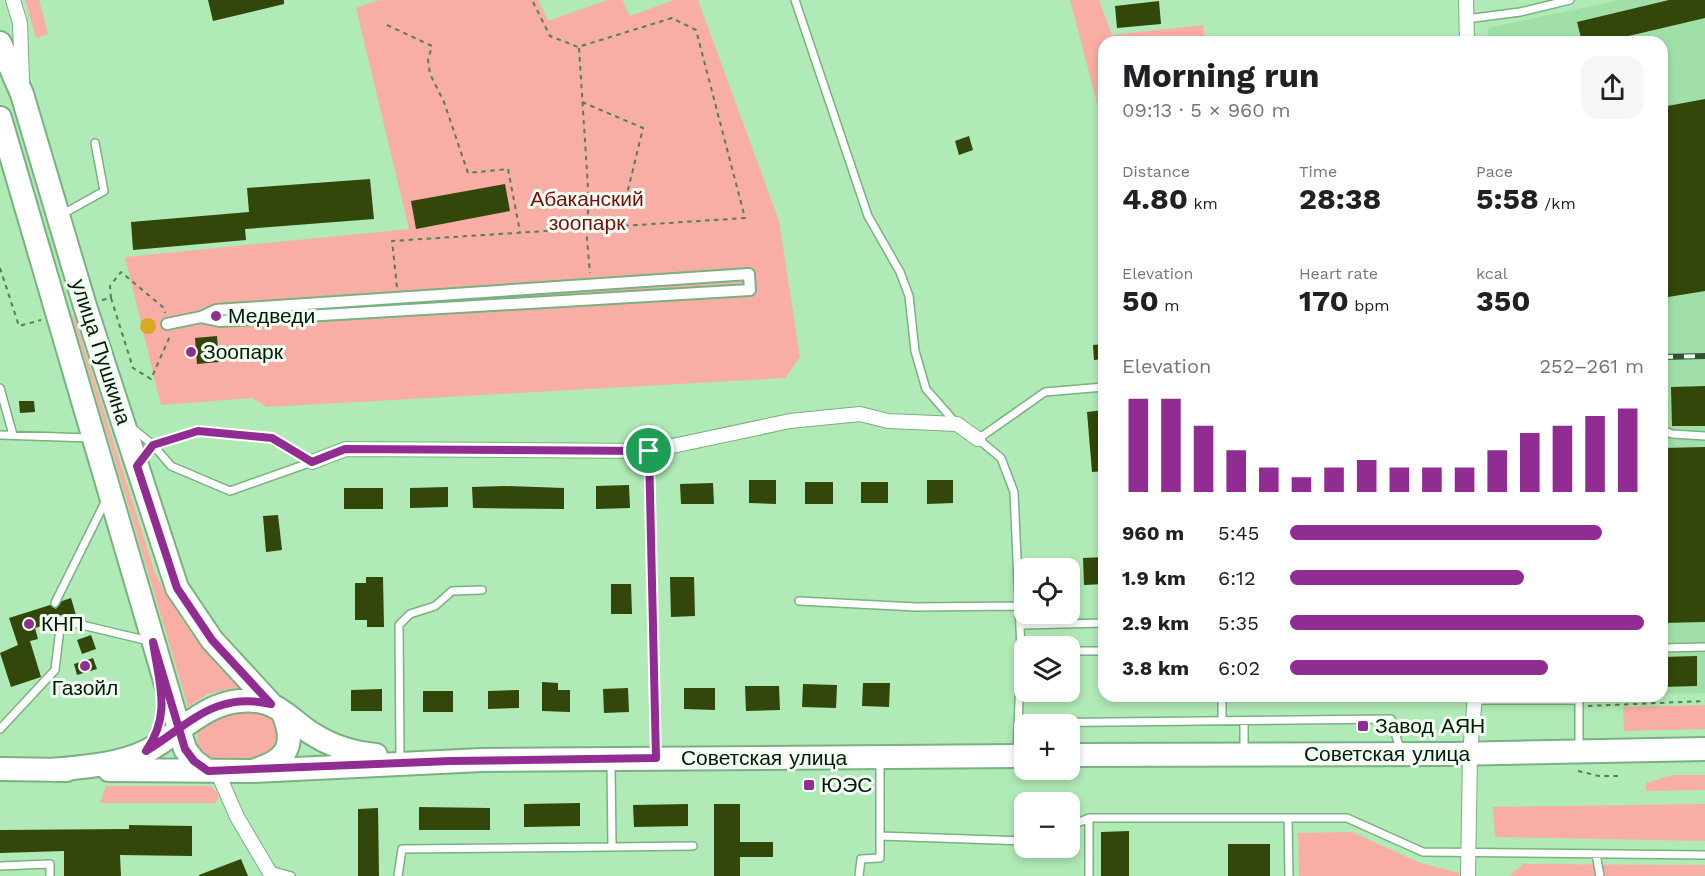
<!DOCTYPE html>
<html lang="en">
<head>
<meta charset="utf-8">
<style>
  :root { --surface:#fff; --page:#f6f6f6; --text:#202124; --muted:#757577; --accent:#912c92 }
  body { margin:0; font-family:"Work Sans",sans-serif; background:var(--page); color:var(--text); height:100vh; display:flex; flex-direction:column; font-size:22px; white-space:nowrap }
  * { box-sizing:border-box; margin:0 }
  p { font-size:20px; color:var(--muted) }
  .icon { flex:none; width:33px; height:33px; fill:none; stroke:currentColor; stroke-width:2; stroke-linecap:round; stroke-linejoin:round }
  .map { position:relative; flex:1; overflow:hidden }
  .drawer { position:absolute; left:1098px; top:36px; width:570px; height:666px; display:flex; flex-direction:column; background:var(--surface); border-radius:18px; box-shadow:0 3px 9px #0003 }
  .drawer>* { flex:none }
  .buttons { position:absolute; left:1014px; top:558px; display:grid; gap:12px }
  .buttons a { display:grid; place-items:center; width:66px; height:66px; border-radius:12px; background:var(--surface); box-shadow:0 3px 9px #0003; font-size:30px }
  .pin { position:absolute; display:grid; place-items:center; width:51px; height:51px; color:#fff; margin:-26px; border:3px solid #fff; border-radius:50%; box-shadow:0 2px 6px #0007 }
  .round { display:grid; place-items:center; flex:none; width:63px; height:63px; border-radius:18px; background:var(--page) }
  .headline { display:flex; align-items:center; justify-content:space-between; height:102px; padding:0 24px }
  h1 { font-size:33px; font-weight:700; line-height:45px }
  .figures { display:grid; grid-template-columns:repeat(3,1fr); gap:9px; height:102px; padding:6px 24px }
  .figures div { display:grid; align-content:center }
  .figures b { font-size:30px; font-weight:700 }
  .figures small { font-size:16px; font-weight:400 }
  .figures p { font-size:16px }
  .chart { height:168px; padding:12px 24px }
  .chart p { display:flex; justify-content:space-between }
  .chart svg { width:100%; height:108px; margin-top:6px; stroke:var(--accent); stroke-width:6 }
  ul { padding:0 24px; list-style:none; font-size:20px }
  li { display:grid; grid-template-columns:96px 72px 1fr; align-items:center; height:45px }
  li i { height:15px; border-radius:8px; background:var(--accent) }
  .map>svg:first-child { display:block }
</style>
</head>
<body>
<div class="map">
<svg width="1705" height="876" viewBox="0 0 1705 876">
  <rect width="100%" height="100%" fill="#b0eab6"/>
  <!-- built -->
  <path fill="#a0e0a8" d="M1620,0h85v693l-43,1v-652h-174v-14z"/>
  <!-- green -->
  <path fill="#f8aea4" d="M25,0h14l9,34 -12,4z
    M379,0h159l10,21 59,-21h15l8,16 44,-16h24l81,221 21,136 -15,21 -518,29 -15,-9 -91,7 -36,-148 284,-28 -53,-221z
    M1070,0h29l13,35 91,-10 3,17h-102v88z
    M72,316h2l81,257c23,46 47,77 83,114l-30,7 -20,13z
    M1705,705v24l-81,2 -1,-24z
    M258,711l11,5 10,16c-3,29 -50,38 -71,24 -7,-4 -12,-12 -11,-19 3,-29 41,-25 61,-26z
    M1672,775h33v15l-59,1v-8z
    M106,786h105l8,9 -3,8h-116z
    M1705,804v37l-210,-4 -2,-30z
    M1352,832l68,31 39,10v3h-160l-1,-43z
    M1523,864l182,1v11h-196z"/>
  <!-- water -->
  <path fill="#d8aa23" d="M140 326a8 8 0 1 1 16 0a8 8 0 1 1-16 0Z"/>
  <!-- building -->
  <path fill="#324709" d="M208,0h76v4l-71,17z
    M1669,0h36v18l-102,24h-21l-5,-20z
    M1159,1l2,23 -44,4 -2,-22z
    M1705,99v192l-43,7v-191z
    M969,136l4,14 -14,5 -4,-14z
    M370,179l4,40 -129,10 1,11 -113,10 -2,-28 118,-10 -2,-24z
    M505,184l5,27 -94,18 -5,-28z
    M217,336l2,26 -22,2 -2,-26z
    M1104,344v15l-10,1 -1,-15z
    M1705,386v40h-33l-1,-39z
    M19,401h15l1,11 -15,1z
    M1104,410v61l-12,1 -5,-60z
    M1705,447v175l-43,1v-175z
    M749,480h27v24l-27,-1z
    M927,480h26v23l-26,1z
    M805,482h28v22h-28z
    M861,482h27v21h-27z
    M713,483l1,21h-33l-1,-20z
    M629,485l1,23 -34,1v-23z
    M505,486l59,2v21l-91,-1 -1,-21z
    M448,487v20l-38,1v-20z
    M344,488h39v21h-39z
    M278,515l4,35 -16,2 -3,-36z
    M1104,557v27l-20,1 -1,-27z
    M366,577h17l1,50h-17v-7h-12v-37h11z
    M670,577h24l1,39 -24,1z
    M611,584h20l1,30h-21z
    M71,598l5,17h-16l-5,7 -20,6 3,11 -8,2 11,36 -30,10 -11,-34 18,-8 -9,-27 41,-13 6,4 6,-8z
    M91,635l5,14 -14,5 -5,-14z
    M1697,656v30l-35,1v-30z
    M93,658l4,11 -20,6 -3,-11z
    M542,682l16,1v7h12v22l-28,-1z
    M863,683h27l-1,24 -27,-1z
    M803,684l34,1 -1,23 -34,-1z
    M745,686h34l1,24 -34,1z
    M628,688l1,24 -25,1 -1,-24z
    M684,688h31v22l-31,-1z
    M382,689v22h-31v-21z
    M519,690v18l-31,1v-18z
    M423,691h30v21h-30z
    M580,803v23l-56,1v-23z
    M688,804v22l-54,1 -1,-22z
    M714,804h26v38h33v15h-33v19h-26z
    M419,807l71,1v22h-71z
    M378,808l1,68h-21v-67z
    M129,825l63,1v30l-72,-1 1,21h-57v-25l-64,2v-23l129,-1z
    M1129,831v45h-28v-44z
    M1228,844h42v32h-42z
    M241,859l7,17h-49v-1z"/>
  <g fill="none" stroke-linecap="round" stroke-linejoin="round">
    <defs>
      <path id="service" d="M795,0l73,216 32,56 9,24 6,55 11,38 29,33
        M1466,19l54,-7 50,-12
        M61,215l43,-24 -9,-48
        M0,388l13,47
        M131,427l22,18 18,21 59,25 82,-29
        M1662,430l10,4 33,2
        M0,435l90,3
        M649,451l7,305
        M140,462l13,-17 45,-14 74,7 40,24
        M799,601l117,6 103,-1
        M55,603l51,-103
        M1021,625l83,-2
        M1662,648l43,-1
        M1021,650l-7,-158 -13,-34 -23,-19 67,-47 59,-5
        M1070,651h34
        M1222,696v24
        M1476,700h103
        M1244,721v30
        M1018,723l373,-4 9,30
        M0,729l55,-59 6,-50 88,21
        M1579,750v-52
        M1017,753l4,-103h3
        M400,757l-1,-132 11,-11 25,-8 17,-15 30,-1
        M1288,818l1,58
        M1070,826l19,-8h258l76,34 282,3
        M880,836l144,5
        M612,847l81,-1
        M1596,854l4,22
        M0,866l50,-2v12
        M269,870l22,6
        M398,876l4,-27 210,-2 -1,-84
        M859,876l2,-17 19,-1v-98
        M1089,876v-58"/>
      <path id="pedestrian" d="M167,324l34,-7 19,4 530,-31 -1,-16 -533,36 -15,7"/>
      <path id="minor" d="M13,0l7,23 2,57
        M1466,0l1,42
        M312,462l34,-13 303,2 141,-30 70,-7 28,7 69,3 21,15
        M217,771l20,46 35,59
        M1468,876l2,-123 5,-57"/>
      <path id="primary" d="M0,43l22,51 63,212 92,282 35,52 59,64
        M0,118l185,631 9,12 14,10
        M1070,755l382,-1 253,-5
        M0,769l67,1
        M52,770c32,-3 66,-5 95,-19 39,-21 62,-55 110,-50 21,2 37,21 54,32 20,13 42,20 65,22
        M109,770l143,1c34,-10 45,-24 31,-58
        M252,771l230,-11 542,-4"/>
    </defs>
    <!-- service casing -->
    <use href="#service" stroke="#79b180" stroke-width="10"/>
    <!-- pedestrian casing -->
    <use href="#pedestrian" stroke="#79b180" stroke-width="14"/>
    <!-- minor casing -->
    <use href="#minor" stroke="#79b180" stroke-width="16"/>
    <!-- primary casing -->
    <use href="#primary" stroke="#79b180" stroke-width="26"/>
    <!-- path -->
    <path stroke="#567d5b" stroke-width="2" stroke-dasharray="4.5 4.5" stroke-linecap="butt" d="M387,25l45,21 -4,14 2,14 14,28 24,71 40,-4 12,63
      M579,48l10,155 -3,25 4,45
      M582,102l61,26 -16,66 -38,9
      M0,268l19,58 22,-6
      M397,287l-5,-46 353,-23 -49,-188 -24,-12 -94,29 -28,-11 -18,-36
      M111,298l22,70 18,11 19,-43
      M102,300l9,-2 -1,-12 11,-14 43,36 1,5
      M1588,706l117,-5
      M1578,771l21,5h22"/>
    <!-- service -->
    <use href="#service" stroke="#fff" stroke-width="7"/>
    <!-- pedestrian -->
    <use href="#pedestrian" stroke="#fff" stroke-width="10"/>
    <!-- minor -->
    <use href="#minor" stroke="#fff" stroke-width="14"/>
    <!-- primary -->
    <use href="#primary" stroke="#fff" stroke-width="22"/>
    <defs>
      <path id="rail" d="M1662,357l43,-1"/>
    </defs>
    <!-- rail casing -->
    <use href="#rail" stroke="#315136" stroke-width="6"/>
    <!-- rail -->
    <use href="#rail" stroke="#f2fdf3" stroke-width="4" stroke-dasharray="11" stroke-linecap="butt"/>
  </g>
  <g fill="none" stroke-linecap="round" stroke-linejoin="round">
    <defs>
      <path id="route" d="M649,451l7,307 -206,3 -242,10 -14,-10 -9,-12 -32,-107c6,42 19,72 -7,109 44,-27 69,-60 125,-47l-59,-64 -35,-52 -40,-122 16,-21 45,-14 74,7 40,24 33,-13 304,2"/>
    </defs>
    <!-- route casing -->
    <use href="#route" stroke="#fff" stroke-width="12"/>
    <!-- route -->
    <use href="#route" stroke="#912c92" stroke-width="8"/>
  </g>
  <!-- markers -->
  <g fill="#912c92" stroke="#f2fdf3" stroke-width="2">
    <circle cx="216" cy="316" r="6"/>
    <circle cx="191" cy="352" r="6"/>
    <circle cx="29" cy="624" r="6"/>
    <circle cx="85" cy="666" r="6"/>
    <rect x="1357" y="720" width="12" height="12" rx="3"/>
    <rect x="803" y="779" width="12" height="12" rx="3"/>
  </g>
  <g text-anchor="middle" stroke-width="6" stroke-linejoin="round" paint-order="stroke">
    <!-- park labels -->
    <g font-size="21" fill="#7a0d0e" stroke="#f2fdf3">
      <text x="587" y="206">Абаканский<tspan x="587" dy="24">зоопарк</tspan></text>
    </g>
    <!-- poi labels -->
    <g font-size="21" fill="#041a08" stroke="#f2fdf3" text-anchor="start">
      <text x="228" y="323">Медведи</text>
      <text x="203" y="359">Зоопарк</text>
      <text x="41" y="631">КНП</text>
      <text x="85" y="695" text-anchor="middle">Газойл</text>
      <text x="1375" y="733">Завод АЯН</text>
      <text x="821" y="792">ЮЭС</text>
    </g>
    <!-- street labels -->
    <g font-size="21" fill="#041a08" stroke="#f2fdf3">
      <text transform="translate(101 352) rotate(72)" y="7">улица Пушкина</text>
      <text x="1387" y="761">Советская улица</text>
      <text x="764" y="765">Советская улица</text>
    </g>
  </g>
</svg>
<div class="buttons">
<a><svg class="icon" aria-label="locate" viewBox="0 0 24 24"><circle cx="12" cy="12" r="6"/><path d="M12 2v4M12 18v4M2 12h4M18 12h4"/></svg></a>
<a><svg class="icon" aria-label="layers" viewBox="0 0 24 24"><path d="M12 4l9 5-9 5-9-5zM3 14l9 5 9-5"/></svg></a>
<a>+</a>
<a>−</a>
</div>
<div class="pin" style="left:649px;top:451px;background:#1e9e55"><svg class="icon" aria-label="arrive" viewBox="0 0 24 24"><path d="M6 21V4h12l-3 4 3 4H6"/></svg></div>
<section class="drawer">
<div class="headline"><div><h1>Morning run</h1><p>09:13 · 5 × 960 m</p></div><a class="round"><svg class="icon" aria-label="share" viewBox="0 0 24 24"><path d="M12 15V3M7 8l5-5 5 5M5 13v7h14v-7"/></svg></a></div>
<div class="figures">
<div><p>Distance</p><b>4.80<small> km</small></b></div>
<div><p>Time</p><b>28:38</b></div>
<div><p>Pace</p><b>5:58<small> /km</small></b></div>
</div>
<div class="figures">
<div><p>Elevation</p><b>50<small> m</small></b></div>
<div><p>Heart rate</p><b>170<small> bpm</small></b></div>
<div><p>kcal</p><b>350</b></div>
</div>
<div class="chart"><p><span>Elevation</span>252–261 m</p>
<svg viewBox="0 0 160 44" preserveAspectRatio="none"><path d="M5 44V6M15 44V6M25 44V17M35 44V27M45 44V34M55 44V38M65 44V34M75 44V31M85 44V34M95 44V34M105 44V34M115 44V27M125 44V20M135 44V17M145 44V13M155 44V10"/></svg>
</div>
<ul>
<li><b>960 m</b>5:45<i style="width:88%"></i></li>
<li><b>1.9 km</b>6:12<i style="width:66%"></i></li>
<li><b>2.9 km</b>5:35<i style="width:100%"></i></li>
<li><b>3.8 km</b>6:02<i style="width:73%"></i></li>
</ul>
</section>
</div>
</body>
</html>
